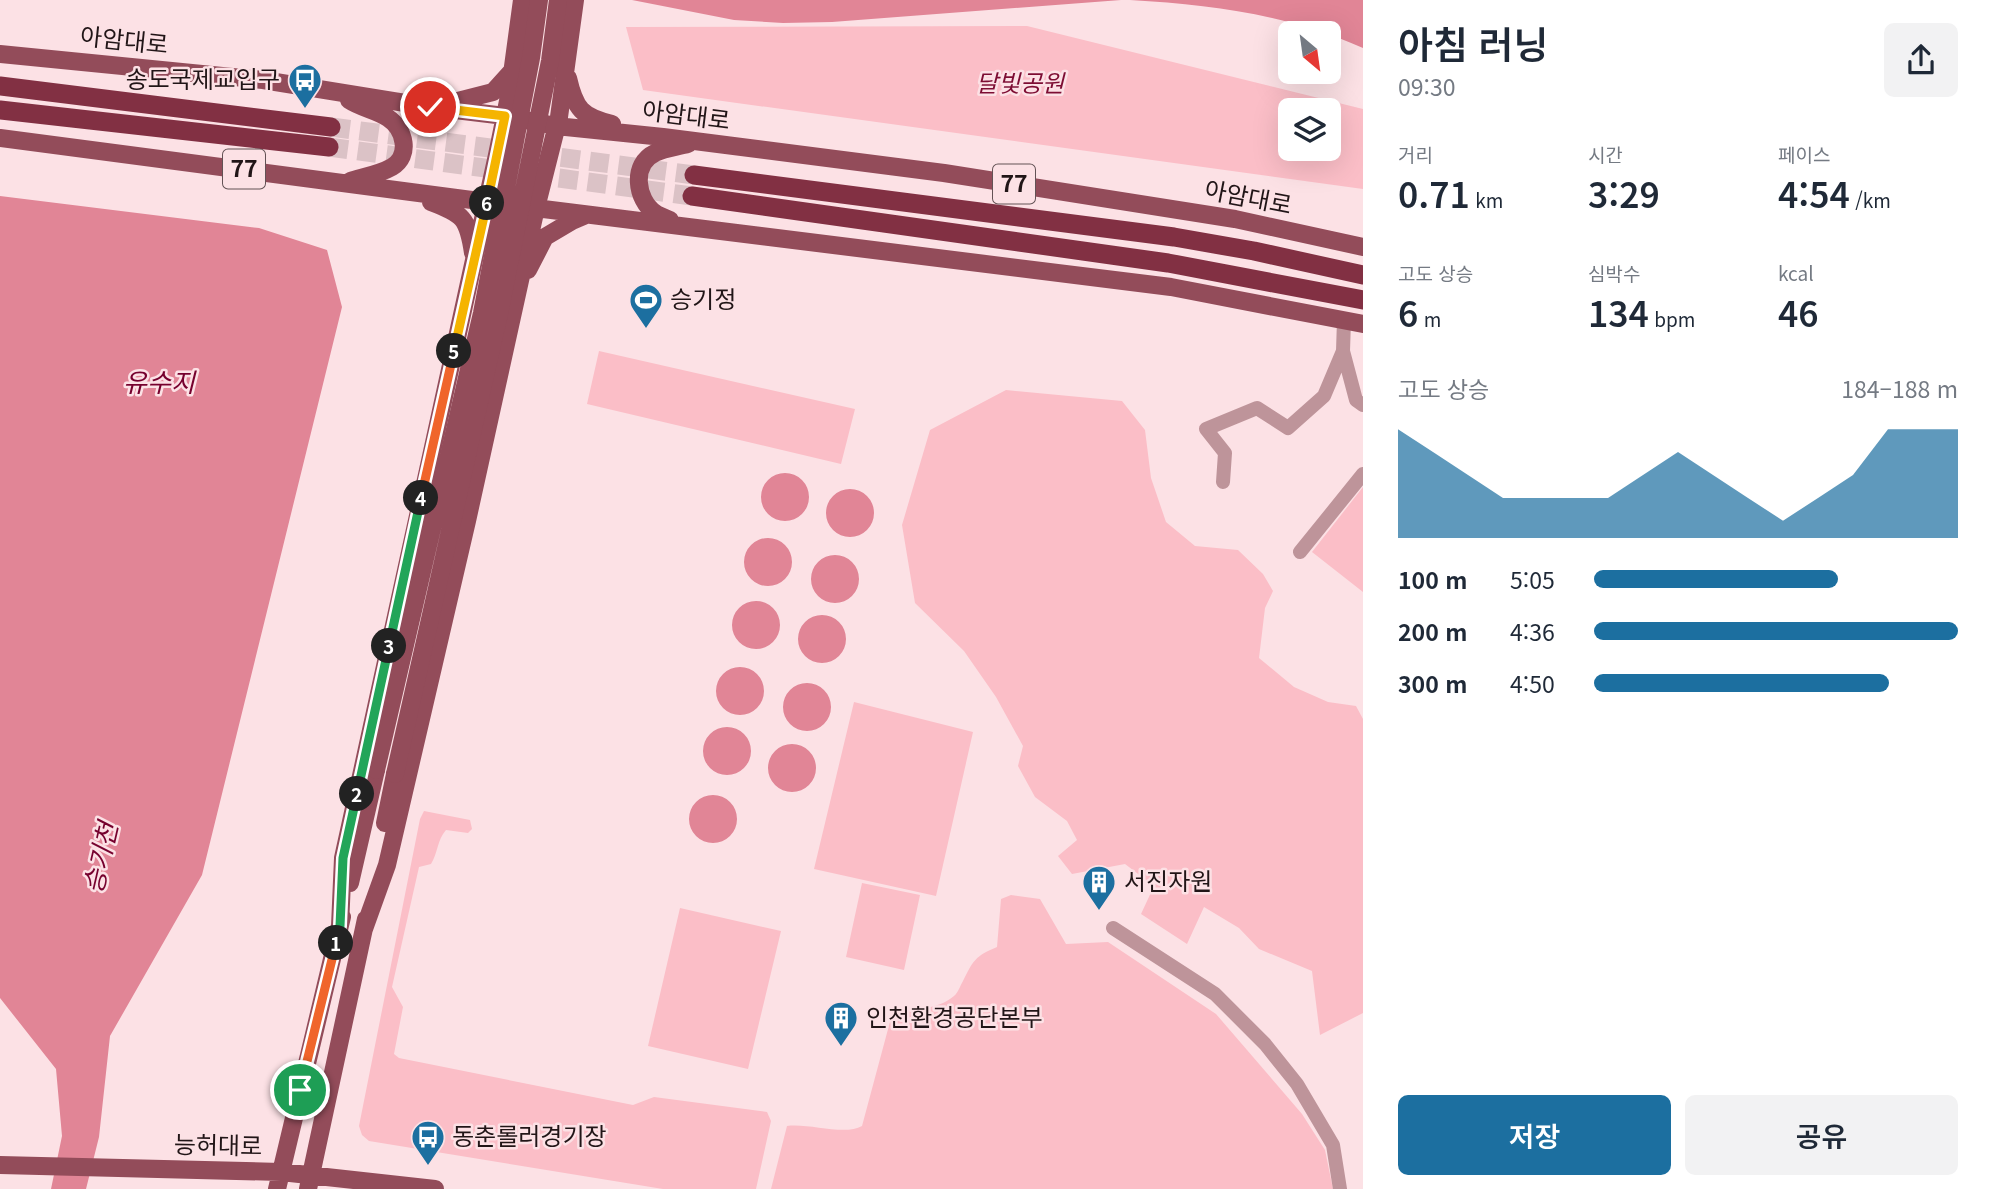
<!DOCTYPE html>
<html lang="ko">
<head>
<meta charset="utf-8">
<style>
  :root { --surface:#fff; --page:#f2f2f3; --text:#1f2937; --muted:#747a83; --accent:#1c6fa0 }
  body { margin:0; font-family:Georgia,"Noto Sans KR",serif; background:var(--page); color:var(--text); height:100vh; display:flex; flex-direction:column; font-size:26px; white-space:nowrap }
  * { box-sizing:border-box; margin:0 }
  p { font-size:23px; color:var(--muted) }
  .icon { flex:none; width:38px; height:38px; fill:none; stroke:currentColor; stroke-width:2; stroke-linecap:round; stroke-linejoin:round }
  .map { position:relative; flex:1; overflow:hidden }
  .side { display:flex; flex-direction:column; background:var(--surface); width:630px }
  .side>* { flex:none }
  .needle { width:46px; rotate:151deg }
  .tools { position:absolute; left:1278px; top:21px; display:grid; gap:14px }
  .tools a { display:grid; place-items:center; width:63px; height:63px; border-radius:10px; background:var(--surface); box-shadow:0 7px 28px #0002; font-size:35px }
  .pin { position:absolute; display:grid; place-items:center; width:60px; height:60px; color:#fff; margin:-30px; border:4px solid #fff; border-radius:50%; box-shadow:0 2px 7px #0007 }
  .km { position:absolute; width:35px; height:35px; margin:-18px; border-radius:50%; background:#222; color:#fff; font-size:19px; line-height:35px; text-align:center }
  .round { display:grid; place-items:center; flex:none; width:74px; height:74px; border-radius:10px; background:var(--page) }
  .head { display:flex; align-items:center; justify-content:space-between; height:119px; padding:0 35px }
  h1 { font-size:38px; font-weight:600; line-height:52px }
  .metrics { display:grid; grid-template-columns:repeat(3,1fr); gap:10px; height:119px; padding:7px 35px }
  .metrics div { display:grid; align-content:center }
  .metrics b { font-size:35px; font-weight:600 }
  .metrics small { font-size:19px; font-weight:400 }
  .metrics p { font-size:19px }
  .chart { height:196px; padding:14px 35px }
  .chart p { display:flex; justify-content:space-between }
  .chart svg { width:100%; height:126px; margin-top:7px; fill:var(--accent); opacity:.7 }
  .action { display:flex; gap:14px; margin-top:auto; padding:14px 35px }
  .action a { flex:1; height:80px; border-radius:10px; background:var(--accent); color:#fff; font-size:28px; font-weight:600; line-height:80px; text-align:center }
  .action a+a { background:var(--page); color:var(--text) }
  ul { padding:0 35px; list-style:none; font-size:23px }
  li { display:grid; grid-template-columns:112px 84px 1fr; align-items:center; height:52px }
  li i { height:18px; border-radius:9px; background:var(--accent) }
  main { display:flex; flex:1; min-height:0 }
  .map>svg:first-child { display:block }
</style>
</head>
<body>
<main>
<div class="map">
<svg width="1363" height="1189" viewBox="0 0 1363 1189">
  <rect width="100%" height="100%" fill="#fce1e5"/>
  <!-- green -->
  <path fill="#fbbec7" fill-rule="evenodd" d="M1027,26l336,83v80l-720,-99 -17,-63zM1290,110h38v39h-38z
    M599,351l256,58 -14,55 -254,-60z
    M1006,390l116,11 23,29 6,48 15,44 29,24 43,4 25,24 10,17 -8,17 -6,50 35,29 34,15 28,4 7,13v294l-43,22 -8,-64 -53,-22 -20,-21 -35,-21 -17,37 -46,-30 13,-28 -29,-22 -53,10 -14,-18 19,-16 -10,-19 -32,-24 -17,-31 5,-20 -27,-49 -32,-46 -49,-48 -13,-78 28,-95z
    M1363,487v105l-51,-40z
    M854,702l119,30 -37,164 -122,-27z
    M424,811l46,9 2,9 -4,4 -22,-3c-9,10 -8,23 -15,34l-12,3 -27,120 11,20 -9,47 5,4 234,47 21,-8 113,15 4,9 -15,68h-93l-294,-48 -7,-6 -3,-9 61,-307z
    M862,883l58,12 -16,75 -58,-13z
    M1011,895l29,4 26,45 42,-2 108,72 86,100 23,36 8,39h-562l16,-63c22,-3 58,10 75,0l29,-108c20,-11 46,-7 63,-22 4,-3 6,-10 9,-15 10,-20 12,-25 34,-34l4,-48z
    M680,908l101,23 -33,138 -100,-23z"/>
  <!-- water -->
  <path fill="#e18596" d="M632,0h489l-289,22 -49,1 -49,-3z
    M1130,0h233v48c-78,-34 -149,-43 -233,-48z
    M0,196l259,32 68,22 15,57 -140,568 -92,161 -11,101 -13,52h-35l11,-53 -6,-67 -56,-71z
    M761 497a24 24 0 1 1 48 0a24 24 0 1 1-48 0Z
    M826 513a24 24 0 1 1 48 0a24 24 0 1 1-48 0Z
    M744 562a24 24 0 1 1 48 0a24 24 0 1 1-48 0Z
    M811 579a24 24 0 1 1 48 0a24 24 0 1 1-48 0Z
    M732 625a24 24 0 1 1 48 0a24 24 0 1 1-48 0Z
    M798 639a24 24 0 1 1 48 0a24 24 0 1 1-48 0Z
    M716 691a24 24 0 1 1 48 0a24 24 0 1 1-48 0Z
    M783 707a24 24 0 1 1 48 0a24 24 0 1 1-48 0Z
    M703 751a24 24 0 1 1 48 0a24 24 0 1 1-48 0Z
    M768 768a24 24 0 1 1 48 0a24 24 0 1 1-48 0Z
    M689 819a24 24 0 1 1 48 0a24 24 0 1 1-48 0Z"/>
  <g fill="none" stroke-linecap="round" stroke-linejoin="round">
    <!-- highway-tunnel -->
    <path stroke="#dbc2c6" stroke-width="19" stroke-dasharray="19 10" stroke-linecap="butt" d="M331,127l363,48
      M329,147l363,49"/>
    <!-- minor -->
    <path stroke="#be949a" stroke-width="14" d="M1343,351l13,49 7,5
      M1223,482l2,-29 -19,-24 51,-21 31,20 36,-32 19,-45 1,-31
      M1300,552l63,-78
      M1113,928l102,66 50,50 32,40 36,61 7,44"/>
    <!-- major -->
    <path stroke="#934c5a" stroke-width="18" d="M0,54l263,26 167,27 75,9 51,10 107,11 281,36 291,46 128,28
      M568,78c7,31 14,39 44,46
      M349,100c12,8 27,10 39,18 17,11 23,38 4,49 -12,7 -29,10 -42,14
      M446,104l47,-12 19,-21
      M0,138l487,64 684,85 192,37
      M431,202c32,12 37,16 42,51
      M670,220c-4,-2 -11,-4 -15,-7 -19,-13 -24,-49 0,-60 10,-5 23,-6 33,-9
      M528,270l17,-33 27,-16 14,-6
      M385,823l10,-49
      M350,883l26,-113
      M340,926l3,-68 154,-703 12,-59 13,-96
      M364,929l23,-64 80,-344 69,-313 23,-91 16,-117
      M0,1165l281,7 154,17
      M277,1189l65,-272
      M308,1189l58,-270"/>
    <!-- highway -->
    <path stroke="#823043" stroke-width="19" d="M0,86l331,41
      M0,110l329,37
      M694,175l480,62 80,14 109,24
      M692,196l476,67 195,37"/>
    <!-- major-bridge -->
    <path stroke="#934c5a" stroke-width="18" d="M376,770l106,-457 49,-255 8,-58
      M395,774l104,-460 51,-253 8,-61"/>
  </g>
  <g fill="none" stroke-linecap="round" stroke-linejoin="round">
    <defs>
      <path id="split-1" d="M300,1090l36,-147"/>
      <path id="split-2" d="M336,943l4,-17 3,-68 14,-64"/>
      <path id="split-3" d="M357,794l32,-148"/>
      <path id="split-4" d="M389,646l32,-148"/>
      <path id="split-5" d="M421,498l33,-147"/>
      <path id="split-6" d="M454,351l33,-148"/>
      <path id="split-7" d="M430,107l75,9 -18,87"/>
    </defs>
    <!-- split-1 casing -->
    <use href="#split-1" stroke="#fff" stroke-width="14"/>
    <!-- split-2 casing -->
    <use href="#split-2" stroke="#fff" stroke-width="14"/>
    <!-- split-3 casing -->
    <use href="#split-3" stroke="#fff" stroke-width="14"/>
    <!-- split-4 casing -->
    <use href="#split-4" stroke="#fff" stroke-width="14"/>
    <!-- split-5 casing -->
    <use href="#split-5" stroke="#fff" stroke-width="14"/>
    <!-- split-6 casing -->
    <use href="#split-6" stroke="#fff" stroke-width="14"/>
    <!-- split-7 casing -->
    <use href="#split-7" stroke="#fff" stroke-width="14"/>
    <!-- split-1 -->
    <use href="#split-1" stroke="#f0652b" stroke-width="9"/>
    <!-- split-2 -->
    <use href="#split-2" stroke="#22a559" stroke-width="9"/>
    <!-- split-3 -->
    <use href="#split-3" stroke="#22a559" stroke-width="9"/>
    <!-- split-4 -->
    <use href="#split-4" stroke="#22a559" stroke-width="9"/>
    <!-- split-5 -->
    <use href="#split-5" stroke="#f0652b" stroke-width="9"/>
    <!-- split-6 -->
    <use href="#split-6" stroke="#f5b400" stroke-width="9"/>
    <!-- split-7 -->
    <use href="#split-7" stroke="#f5b400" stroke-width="9"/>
  </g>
  <!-- icons -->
  <defs>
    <symbol id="bus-pin" viewBox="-11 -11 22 30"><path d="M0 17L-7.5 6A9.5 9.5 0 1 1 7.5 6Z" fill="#1c6fa0" stroke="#fce1e5"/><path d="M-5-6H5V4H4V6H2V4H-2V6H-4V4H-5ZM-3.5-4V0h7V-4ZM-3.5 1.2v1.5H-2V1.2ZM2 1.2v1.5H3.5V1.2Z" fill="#fff"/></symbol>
    <symbol id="stadium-pin" viewBox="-11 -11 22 30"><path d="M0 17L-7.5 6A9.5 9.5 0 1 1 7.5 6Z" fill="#1c6fa0" stroke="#fce1e5"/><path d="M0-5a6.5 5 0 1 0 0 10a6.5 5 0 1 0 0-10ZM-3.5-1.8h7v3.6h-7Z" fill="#fff"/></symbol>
    <symbol id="building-pin" viewBox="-11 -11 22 30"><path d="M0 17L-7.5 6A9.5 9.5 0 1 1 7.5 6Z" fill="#1c6fa0" stroke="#fce1e5"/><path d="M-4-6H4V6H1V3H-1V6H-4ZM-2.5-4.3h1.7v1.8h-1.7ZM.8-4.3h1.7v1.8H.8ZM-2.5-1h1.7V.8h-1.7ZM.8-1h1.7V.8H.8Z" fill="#fff"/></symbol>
  </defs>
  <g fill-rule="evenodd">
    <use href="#bus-pin" x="286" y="61" width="38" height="52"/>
    <use href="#stadium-pin" x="627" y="281" width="38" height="52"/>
    <use href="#building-pin" x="1080" y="863" width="38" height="52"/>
    <use href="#building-pin" x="822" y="999" width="38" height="52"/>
    <use href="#bus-pin" x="409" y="1118" width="38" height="52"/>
  </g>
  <g text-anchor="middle" stroke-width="5" stroke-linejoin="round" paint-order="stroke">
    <!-- shield labels -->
    <g fill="#fce1e5" stroke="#635255" stroke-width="2">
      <rect x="223" y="149.5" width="42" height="39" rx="5"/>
      <rect x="993" y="164.5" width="42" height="39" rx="5"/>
    </g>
    <g font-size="23" font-weight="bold" fill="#211517">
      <text x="244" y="177">77</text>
      <text x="1014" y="192">77</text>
    </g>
    <!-- street labels -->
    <g font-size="24" fill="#211517" stroke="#fce1e5">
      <text transform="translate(124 41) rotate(6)" y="8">아암대로</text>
      <text transform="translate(686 116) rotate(7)" y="8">아암대로</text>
      <text transform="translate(1248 198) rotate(11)" y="8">아암대로</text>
      <text transform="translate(218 1146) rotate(1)" y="8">능허대로</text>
    </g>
    <!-- poi labels -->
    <g font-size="24" fill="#211517" stroke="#fce1e5" text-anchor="start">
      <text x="280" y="88" text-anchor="end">송도국제교입구</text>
      <text x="670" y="308">승기정</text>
      <text x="1124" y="890">서진자원</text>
      <text x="866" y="1026">인천환경공단본부</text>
      <text x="452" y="1145">동춘롤러경기장</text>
    </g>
    <!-- park labels -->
    <g font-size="24" font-style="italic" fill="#7d0d33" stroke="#fce1e5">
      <text x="1020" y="92">달빛공원</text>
    </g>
    <!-- water labels -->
    <g font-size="26" font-style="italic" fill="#76012e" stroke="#fce1e5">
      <text x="159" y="392">유수지</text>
      <text transform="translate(101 858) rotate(-77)" y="9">승기천</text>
    </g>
  </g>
</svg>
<div class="tools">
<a><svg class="needle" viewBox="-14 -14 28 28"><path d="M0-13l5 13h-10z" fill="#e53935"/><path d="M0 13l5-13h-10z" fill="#747a83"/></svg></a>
<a><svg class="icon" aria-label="layers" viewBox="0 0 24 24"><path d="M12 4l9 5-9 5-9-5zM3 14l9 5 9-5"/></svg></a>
</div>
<div class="pin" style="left:300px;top:1090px;background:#1e9e55"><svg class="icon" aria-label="arrive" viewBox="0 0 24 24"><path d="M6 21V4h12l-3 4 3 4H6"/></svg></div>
<div class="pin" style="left:430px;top:107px;background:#d93025"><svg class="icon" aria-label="check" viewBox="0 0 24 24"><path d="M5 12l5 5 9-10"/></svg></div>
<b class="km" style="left:336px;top:943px">1</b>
<b class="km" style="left:357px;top:794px">2</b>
<b class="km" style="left:389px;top:646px">3</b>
<b class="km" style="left:421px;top:498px">4</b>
<b class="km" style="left:454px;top:351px">5</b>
<b class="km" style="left:487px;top:203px">6</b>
</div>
<section class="side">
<div class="head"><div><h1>아침 러닝</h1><p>09:30</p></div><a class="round"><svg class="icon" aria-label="share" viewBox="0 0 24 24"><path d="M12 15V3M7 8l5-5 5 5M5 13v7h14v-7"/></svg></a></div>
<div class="metrics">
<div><p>거리</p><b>0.71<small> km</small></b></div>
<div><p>시간</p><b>3:29</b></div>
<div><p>페이스</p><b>4:54<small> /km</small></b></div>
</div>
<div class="metrics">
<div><p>고도 상승</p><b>6<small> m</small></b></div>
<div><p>심박수</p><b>134<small> bpm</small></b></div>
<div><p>kcal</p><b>46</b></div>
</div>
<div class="chart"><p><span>고도 상승</span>184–188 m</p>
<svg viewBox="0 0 160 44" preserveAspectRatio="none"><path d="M0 44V6L10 14L20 22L30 30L40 30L50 30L60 30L70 22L80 14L90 22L100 30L110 38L120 30L130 22L140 6L150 6L160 6V44z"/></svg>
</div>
<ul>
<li><b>100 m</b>5:05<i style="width:67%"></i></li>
<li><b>200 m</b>4:36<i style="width:100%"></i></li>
<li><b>300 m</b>4:50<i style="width:81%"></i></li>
</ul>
<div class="action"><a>저장</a><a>공유</a></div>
</section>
</main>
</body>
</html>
